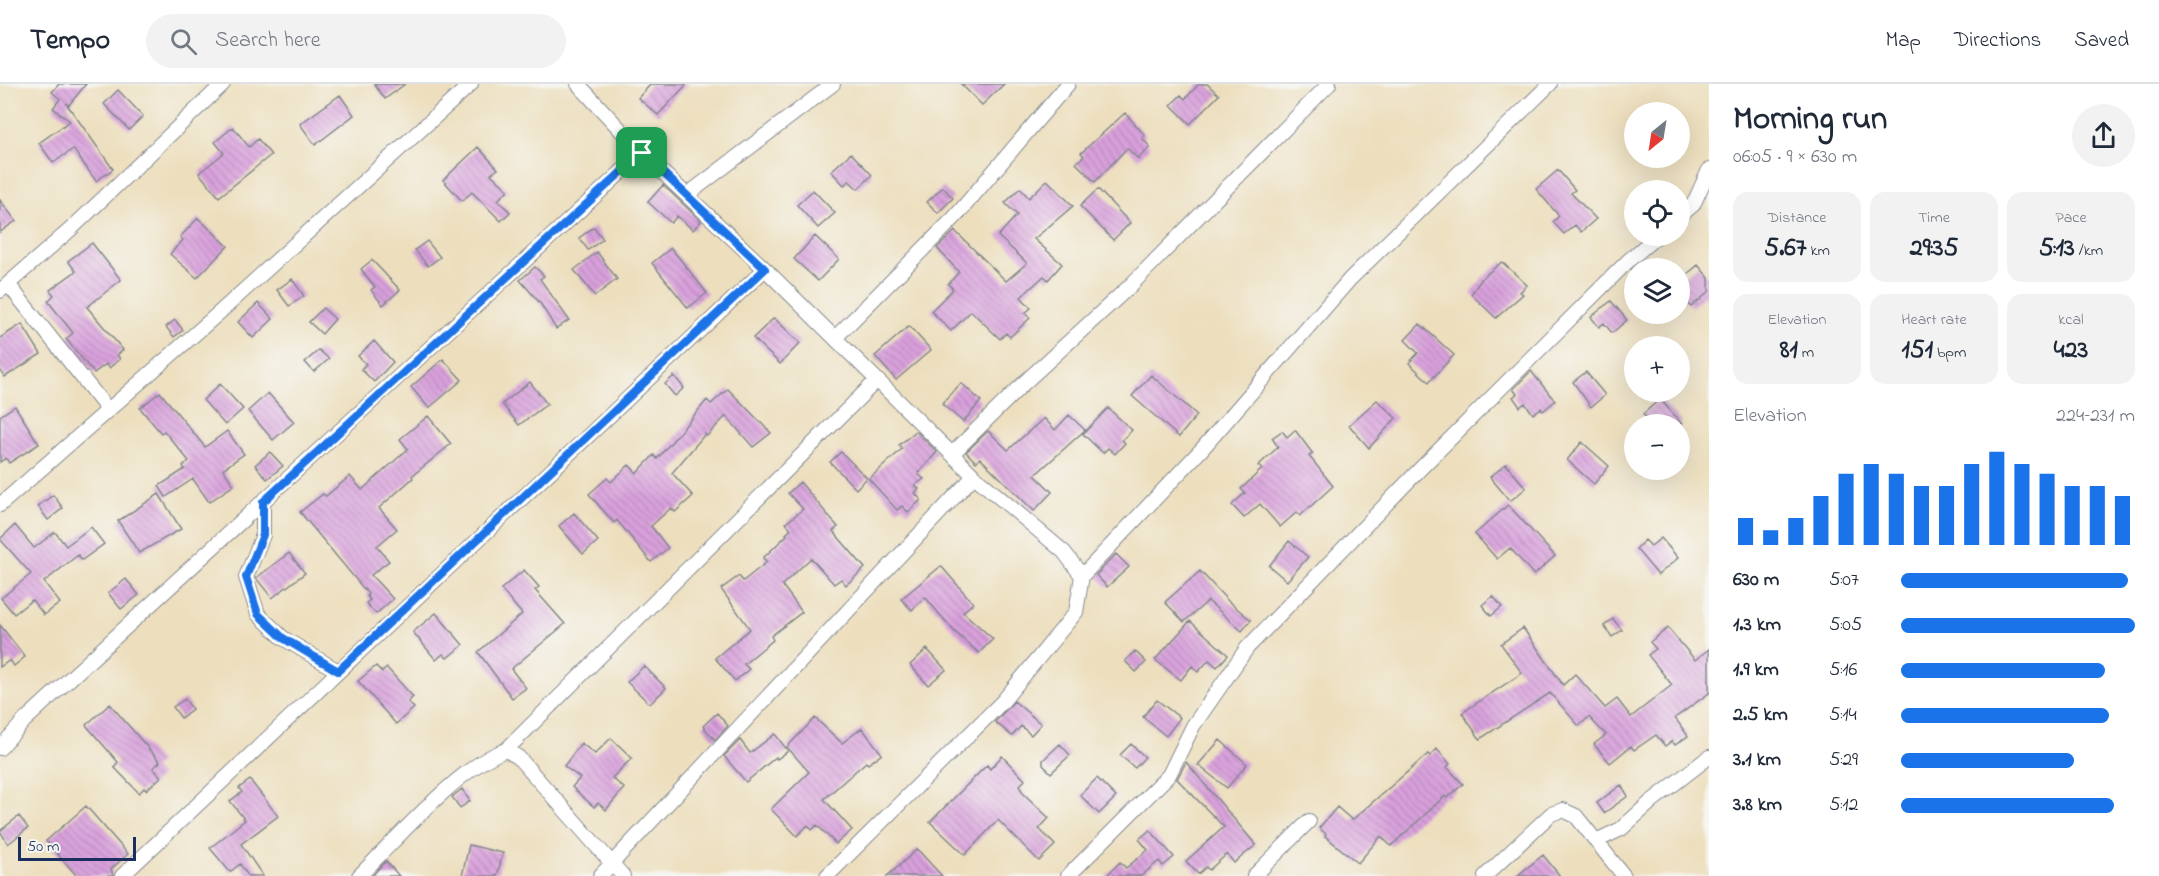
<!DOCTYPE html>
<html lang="en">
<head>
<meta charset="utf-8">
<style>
  :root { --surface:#fff; --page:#f2f2f3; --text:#1f2937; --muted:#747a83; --line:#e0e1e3; --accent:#1a73e8 }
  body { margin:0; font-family:"Indie Flower",sans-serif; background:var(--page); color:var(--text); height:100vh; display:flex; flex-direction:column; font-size:22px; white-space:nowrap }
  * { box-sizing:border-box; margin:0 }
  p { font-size:20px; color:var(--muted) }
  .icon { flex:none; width:33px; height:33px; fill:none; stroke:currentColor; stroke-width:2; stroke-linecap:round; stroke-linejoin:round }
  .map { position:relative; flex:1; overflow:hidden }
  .sheet { display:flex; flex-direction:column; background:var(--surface); width:450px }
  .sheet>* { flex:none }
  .needle { width:39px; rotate:210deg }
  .tools { position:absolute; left:1624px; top:18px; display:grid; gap:12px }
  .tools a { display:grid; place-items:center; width:66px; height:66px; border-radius:50%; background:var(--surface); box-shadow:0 6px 24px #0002; font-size:30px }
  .scale { position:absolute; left:18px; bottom:15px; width:118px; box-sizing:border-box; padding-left:6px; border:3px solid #1b2f5e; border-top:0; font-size:16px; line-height:21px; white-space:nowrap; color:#1b2f5e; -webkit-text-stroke:4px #f6f6f2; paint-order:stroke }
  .pin { position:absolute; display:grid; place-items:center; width:51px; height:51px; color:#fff; margin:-26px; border-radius:12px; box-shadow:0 3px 9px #0006 }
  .round { display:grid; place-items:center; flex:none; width:63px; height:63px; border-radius:32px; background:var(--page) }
  .head { display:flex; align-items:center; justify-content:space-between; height:102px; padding:0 24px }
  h1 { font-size:33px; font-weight:700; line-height:45px }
  .metrics { display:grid; grid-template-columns:repeat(3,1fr); gap:9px; height:102px; padding:6px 24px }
  .metrics div { display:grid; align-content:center; border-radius:15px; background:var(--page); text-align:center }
  .metrics b { font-size:26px; font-weight:700 }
  .metrics small { font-size:16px; font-weight:400 }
  .metrics p { font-size:16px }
  .chart { height:168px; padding:12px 24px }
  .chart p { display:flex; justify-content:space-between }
  .chart svg { width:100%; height:108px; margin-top:6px; stroke:var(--accent); stroke-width:6 }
  ul { padding:0 24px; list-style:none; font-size:20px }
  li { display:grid; grid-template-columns:96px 72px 1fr; align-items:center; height:45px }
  li i { height:15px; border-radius:8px; background:var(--accent) }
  header { display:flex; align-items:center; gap:36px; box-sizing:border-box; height:84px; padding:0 30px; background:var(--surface); border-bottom:2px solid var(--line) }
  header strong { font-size:28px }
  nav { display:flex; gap:33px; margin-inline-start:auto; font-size:21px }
  .search { width:420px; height:54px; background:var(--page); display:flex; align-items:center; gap:15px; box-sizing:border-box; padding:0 21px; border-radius:33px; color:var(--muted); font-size:22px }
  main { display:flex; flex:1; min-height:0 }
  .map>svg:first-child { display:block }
</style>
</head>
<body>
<header>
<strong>Tempo</strong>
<div class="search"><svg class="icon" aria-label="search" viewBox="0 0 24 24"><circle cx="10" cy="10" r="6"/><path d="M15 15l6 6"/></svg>Search here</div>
<nav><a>Map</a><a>Directions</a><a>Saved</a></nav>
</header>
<main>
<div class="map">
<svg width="1709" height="792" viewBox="0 0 1709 792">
  <defs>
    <pattern id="building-back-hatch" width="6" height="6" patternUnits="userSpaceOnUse" patternTransform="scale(1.5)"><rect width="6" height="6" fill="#daa1dd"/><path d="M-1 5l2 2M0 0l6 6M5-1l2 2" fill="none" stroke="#b084b6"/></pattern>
  </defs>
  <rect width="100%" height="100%" fill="#f6f6f2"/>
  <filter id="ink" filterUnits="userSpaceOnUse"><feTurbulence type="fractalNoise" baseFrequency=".0167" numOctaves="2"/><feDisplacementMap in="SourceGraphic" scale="12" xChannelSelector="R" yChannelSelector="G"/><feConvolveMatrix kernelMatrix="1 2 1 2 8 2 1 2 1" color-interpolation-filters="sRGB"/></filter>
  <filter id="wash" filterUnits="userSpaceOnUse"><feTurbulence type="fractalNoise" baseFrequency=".008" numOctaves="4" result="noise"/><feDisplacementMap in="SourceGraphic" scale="24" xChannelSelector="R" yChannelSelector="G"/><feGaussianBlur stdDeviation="1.35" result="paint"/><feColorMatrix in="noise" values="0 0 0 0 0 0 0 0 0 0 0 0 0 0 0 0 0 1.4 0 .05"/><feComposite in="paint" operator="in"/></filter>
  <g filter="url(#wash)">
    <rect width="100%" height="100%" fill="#eddfbe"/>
    <g id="blocks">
      <!-- building -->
      <path fill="url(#building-back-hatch)" d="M59,0h27l-17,21 -3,-2 47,66 -17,12 -23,-32 -20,14 -14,-20 31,-22 -17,-13 7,-9 -8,-7z
        M374,0h31l-20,15z
        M651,0h36l-29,31 -20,-17z
        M961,0h43l-22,21z
        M1199,0h8l12,11 -29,29 -19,-19 10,-10 4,4z
        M118,6l25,26 -14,14 -25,-26z
        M340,11l14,20 -39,30 -15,-21z
        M1125,29l20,22 -3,3 8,9 -12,12 -11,-11 -32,34 -19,-19 8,-7 -3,-3z
        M233,43l16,20 9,-8 13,16 -52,42 -20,-24 25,-20 -9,-11z
        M478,63l20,22 -7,5 17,16 -10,10 12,12 -9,9 -29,-29 -10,9 -19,-21z
        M851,69l21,22 -14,14 -9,-8 -5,4 -13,-14z
        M1558,86l17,20 -4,3 25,26 -15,13 -6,-7 -11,9 -11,-12 6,-6 -23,-27z
        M1047,96l26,26 -39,33 28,25 -14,16 -4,-4 -23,21 10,11 -6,5 5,5 -20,19 -4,-4 -6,6 -29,-28 -20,20 -20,-20 22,-22 -5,-5 11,-12 -22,-24 18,-17 51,50 21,-18 -29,-27 19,-21 -12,-12 15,-15 9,10z
        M663,101l38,36 -8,9 -16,-14 -6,7 -23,-21z
        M943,103l10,11 -15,15 -11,-11z
        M1098,105l32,34 -17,17 -33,-34z
        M813,106l22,23 -17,15 -21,-23z
        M0,116l16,21 -16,11z
        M198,134l30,28 -31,32 -27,-24 13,-14 -3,-3z
        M594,143l9,12 -15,11 -9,-12z
        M815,152l24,23 -21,22 -24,-22z
        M427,157l13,16 -12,9 -13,-16z
        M92,159l29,37 -34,27 36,43 -6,5 3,4 -11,9 -3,-4 -12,9 -28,-34 7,-6 -25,-32 6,-6 -4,-5 26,-19 -8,-10z
        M671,164l36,45 -19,15 -36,-45z
        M597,168l20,27 -22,17 -21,-26z
        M372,176l28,30 -17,15 -12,-15 4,-3 -14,-18z
        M1502,178l25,23 -7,7 3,2 -27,24 -25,-24 12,-17z
        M1698,181l11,13v14l-18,15 -11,-13v-14z
        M535,183l9,9 -4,3 29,41 -13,9 -16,-26 -20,-23z
        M292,195l12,17 -15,10 -12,-16z
        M1611,217l16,19 -15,13 -8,-10 -5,4 -8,-10z
        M258,219l15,16 -20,19 -15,-16z
        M323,224l12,11 -13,15 -13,-12z
        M774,234l26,25 -20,21 -27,-26z
        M175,236l8,10 -9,7 -8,-10z
        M22,240l19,30 -36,23 -5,-7v-32z
        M1420,240l34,31 -25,27 -20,-19 9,-10 -13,-13z
        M909,242l22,24 -35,30 -21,-24z
        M374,257l19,21 -19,20 -13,-13 5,-5 -8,-8z
        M319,266l10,9 -15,13 -9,-10z
        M443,275l19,21 -33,28 -18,-21z
        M1531,287l24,30 -12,10 -2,-3 -8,6 -8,-11 -5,4 -7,-10 4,-3 -4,-5z
        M1586,288l19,23 -14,12 -18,-25z
        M1151,291l46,40 -18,22 -47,-41z
        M674,292l10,12 -9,8 -10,-12z
        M530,298l17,22 -28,21 -17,-21z
        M961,299l20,18 -18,21 -21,-18z
        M220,300l23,25 -18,16 -22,-25z
        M728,305l43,44 -18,14 -27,-31 -19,20 -2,-2 -33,39 21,23 -18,16 -4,-4 -20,18 17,22 -17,14 -34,-42 -3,3 -25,-29 18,-16 4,4 18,-17 8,8 17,-18 3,4 50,-59 4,4z
        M160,308l45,55 22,-16 17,23 -21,15 11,16 -25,17 -16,-23 -27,18 -7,-11 26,-17 -2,-3 6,-5 -25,-30 -3,2 -21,-25z
        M268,309l26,29 -21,18 -25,-29z
        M1660,315l22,25h-30l-9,-10z
        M1377,316l19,18 -27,30 -20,-23z
        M15,322l24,38 -30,19 -3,-5 -6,4v-46z
        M1108,324l24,22 -10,10 3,3 -10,11 -7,-6 -5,5 -20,-19z
        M1069,331l16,15 -50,45 17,17 -18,19 -54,-53 -4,4 -10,-10 22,-21 20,19 36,-32 11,12z
        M428,332l23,28 -39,32 1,2 -34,30 18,21 -20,17 12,15 -18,14 22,24 -17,15 -10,-11 4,-3 -3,-4 1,-2 -68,-82 23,-18 3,2 24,-20 12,14 46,-41 -8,-10z
        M1295,346l18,24 -4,2 24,30 -33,30 -3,-4 -17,15 -20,-23 -16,14 -12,-13 13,-12 -4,-4 21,-20 -4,-3 20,-19 -6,-9 10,-7 5,6z
        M916,347l21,21 -19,22 6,5 -9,6 4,4 -4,4 6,7 -13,12 -6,-6 -5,4 -28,-31 33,-30 -3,-4z
        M1582,358l27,24 -15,18 -27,-24z
        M270,368l13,14 -16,13 -12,-14z
        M841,368l26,26 -11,11 -26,-27z
        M1506,380l20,24 -16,13 -20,-24z
        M800,398l38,45 -5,4 32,37 -19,17 -5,-6 -7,5 -23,-26 -29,27 20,27 -31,24 2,4 -29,24 5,5 -14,12 -20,-23 35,-29 -29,-40 18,-13 4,5 24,-19 -4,-4 24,-23 -1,-1 5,-5 -5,-6 17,-14 -15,-16z
        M159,410l22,35 -42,24 -21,-32z
        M53,411l10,13 -15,12 -10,-14z
        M1508,421l47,51 -21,19 -24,-27 -13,11 -22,-25z
        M574,429l24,28 -15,13 -24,-28z
        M15,441l19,23 21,-16 11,14 25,-19 13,17 -22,16 -4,-5 -34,27 16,21 -16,12 -12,-15 -18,14 -13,-16 30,-24 -31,-35z
        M1661,454l17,20 -20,17 -22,-26 9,-9 6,6z
        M1289,457l19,16 -21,24 -18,-15z
        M289,469l16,20 -33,25 -16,-20z
        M1116,470l13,13 -22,20 -11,-12z
        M941,482l32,37 -10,9 30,27 -14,14 -25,-22 -29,-34 -13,13 -11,-11z
        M524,486l15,17 -4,3 30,34 -54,45 15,19 -14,10 -34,-46 44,-38 -21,-25z
        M1200,487l28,30 23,19 -9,11 -34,-30 -24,21 -19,-20z
        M126,495l13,16 -18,14 -13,-16z
        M1493,512l9,11 -11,9 -9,-11z
        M436,529l27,32 -16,13 -4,-4 -7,6 -23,-28z
        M1613,535l9,11 -10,7 -8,-11z
        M1190,537l38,34 -11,12 -8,-7 -11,12 -6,-6 -11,14 -26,-20z
        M0,541l25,32 -11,9 -4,-6 -10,7z
        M1523,544l40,57 12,-11 30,34 12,-9 14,18 41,-32 -24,-30 8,-6 -6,-7 18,-14 27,32 14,-11v44l-34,25 13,18 -13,9 -3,-4 -7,5 -9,-11 -22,15 -3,-4 -21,17 -16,-19 12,-9 -17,-18 -10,9 -29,-33 -70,46 -18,-26 60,-40 -21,-29z
        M927,565l19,21 -18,15 -18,-20z
        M1135,567l11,11 -10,10 -11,-11z
        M376,582l6,6 5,-4 26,29 -5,5 6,6 -18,16 -38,-43z
        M644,582l22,22 -16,16 -23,-22z
        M185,615l7,10 -11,9 -8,-11z
        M1157,616l23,18 -14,18 -23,-19z
        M1014,617l27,23 -10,11 -10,-9 -9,10 -17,-14z
        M110,620l50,58 -7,6 8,9 -15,13 -2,-2 -5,5 -25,-26 4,-5 -32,-37z
        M717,629l11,13 -13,14 -12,-14z
        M815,634l27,25 20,-15 20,26 -14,10 -2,-2 -42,37 28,31 -16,14 -19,-19 -5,5 -4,-5 -11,11 -26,-27 38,-37 -22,-25z
        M775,650l13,17 -11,8 -1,-2 -30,25 -22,-26 16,-16 10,13z
        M611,654l21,20 -20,20 12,10 -18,22 -8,-7 -4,4 -22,-20 8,-9 -16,-12 17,-23 14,11z
        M1220,656l27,24 -20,24 -29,-23z
        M1060,660l10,11 -19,18 -8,-8v-5z
        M1131,660l14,13 -10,11 -15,-13z
        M1437,665l13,15 -3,3 16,17 -16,14 -2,-2 -54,50 -10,-10 -23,27 -33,-27 1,-2 -7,-6 18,-21 15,13 76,-66 2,2z
        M1002,672l23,24 -6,6 5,8 25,24 -10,11 16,16 -16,16 -41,-41 -33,35 -35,-33 57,-57 3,4z
        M1186,678l70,83 -22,18 -7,-9 -18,16 -3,-3 -8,7 -12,-13 38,-34 -47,-48z
        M1097,694l19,19 -17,17 -19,-19z
        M250,696l28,36 -37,28 22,32h-15l-8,-12 -10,8 -20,-24 35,-28 -15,-19 12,-9 -3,-4z
        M1621,701l7,11 -24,17 -7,-10z
        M462,705l8,12 -10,7 -8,-11z
        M86,722l42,48 -17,15 2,7h-36l-31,-35z
        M19,732l9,12 -20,16 -8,-13z
        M1150,746l24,27 -11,9 -4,-5 -18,15h-35l14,-14 6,6 22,-18 -9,-11z
        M469,761l34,8 -6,23h-35z
        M917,765l25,27h-55l12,-10z
        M1543,771l17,21h-43z
        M386,777l13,15h-27l8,-9z"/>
    </g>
  </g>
  <g filter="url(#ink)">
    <use href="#blocks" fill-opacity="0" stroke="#84878e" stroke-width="1.5"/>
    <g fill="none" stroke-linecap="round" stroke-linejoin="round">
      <defs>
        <path id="street" d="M578,0l64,69 123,116 209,207 90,76 18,24 -6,36 -73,89 -176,175
          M687,111l146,-111
          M1680,132l13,-11 16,-35
          M8,200l100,126
          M0,207l71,-62 152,-145
          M835,254l120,-121 113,-133
          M952,370l73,-72 104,-95 200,-203
          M263,418v33l-17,42 12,37 25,24 55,33
          M0,421l220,-193 251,-228
          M1082,492l120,-127 148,-170 200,-195
          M0,664l25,-28 617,-567
          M506,666l371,-370
          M1596,757l25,-12 31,-28 57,-44
          M122,792l643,-607
          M359,792c37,-36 100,-110 147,-126l12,7 105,119
          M600,792l374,-400
          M1068,792l101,-101 24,-49 54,-78 175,-181 207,-207 28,-24
          M1254,792l55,-55
          M1485,792l66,-62 12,-4 13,6 48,60"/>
      </defs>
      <!-- street casing -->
      <use href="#street" stroke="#84878e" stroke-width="16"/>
      <!-- street -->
      <use href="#street" stroke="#fff" stroke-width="14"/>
    </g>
  </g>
  <g fill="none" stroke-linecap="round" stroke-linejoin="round" filter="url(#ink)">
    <defs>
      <path id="route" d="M642,69l123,116 -427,402 -55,-33 -25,-24 -12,-37 17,-42v-33z"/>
    </defs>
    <!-- route casing -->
    <use href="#route" stroke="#fff" stroke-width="12"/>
    <!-- route -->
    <use href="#route" stroke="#1a73e8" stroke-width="8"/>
  </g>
</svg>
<div class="tools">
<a><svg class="needle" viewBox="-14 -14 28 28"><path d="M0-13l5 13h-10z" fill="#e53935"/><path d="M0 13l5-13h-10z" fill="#747a83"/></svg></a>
<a><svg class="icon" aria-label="locate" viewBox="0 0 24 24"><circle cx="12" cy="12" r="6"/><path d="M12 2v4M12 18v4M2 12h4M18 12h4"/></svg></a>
<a><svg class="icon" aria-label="layers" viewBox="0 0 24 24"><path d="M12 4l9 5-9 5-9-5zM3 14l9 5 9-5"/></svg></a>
<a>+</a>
<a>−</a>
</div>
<div class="scale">50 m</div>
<div class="pin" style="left:642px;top:69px;background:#1e9e55"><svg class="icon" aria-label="arrive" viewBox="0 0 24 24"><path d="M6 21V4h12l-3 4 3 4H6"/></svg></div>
</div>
<section class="sheet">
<div class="head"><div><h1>Morning run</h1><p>06:05 · 9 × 630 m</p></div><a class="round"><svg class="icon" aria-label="share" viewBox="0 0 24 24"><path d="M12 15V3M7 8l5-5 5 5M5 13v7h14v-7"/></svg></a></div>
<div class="metrics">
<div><p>Distance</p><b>5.67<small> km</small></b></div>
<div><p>Time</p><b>29:35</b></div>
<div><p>Pace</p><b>5:13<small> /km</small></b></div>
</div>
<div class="metrics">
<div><p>Elevation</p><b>81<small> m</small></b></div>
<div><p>Heart rate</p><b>151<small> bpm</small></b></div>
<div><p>kcal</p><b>423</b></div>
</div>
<div class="chart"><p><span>Elevation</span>224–231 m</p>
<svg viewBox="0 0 160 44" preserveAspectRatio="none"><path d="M5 44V33M15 44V38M25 44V33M35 44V24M45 44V15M55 44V11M65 44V15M75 44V20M85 44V20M95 44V11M105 44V6M115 44V11M125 44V15M135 44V20M145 44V20M155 44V24"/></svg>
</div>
<ul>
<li><b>630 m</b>5:07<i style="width:97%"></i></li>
<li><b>1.3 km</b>5:05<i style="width:100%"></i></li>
<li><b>1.9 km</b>5:16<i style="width:87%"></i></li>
<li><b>2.5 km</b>5:14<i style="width:89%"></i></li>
<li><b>3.1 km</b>5:29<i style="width:74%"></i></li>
<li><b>3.8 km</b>5:12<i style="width:91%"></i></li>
</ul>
</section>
</main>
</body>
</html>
